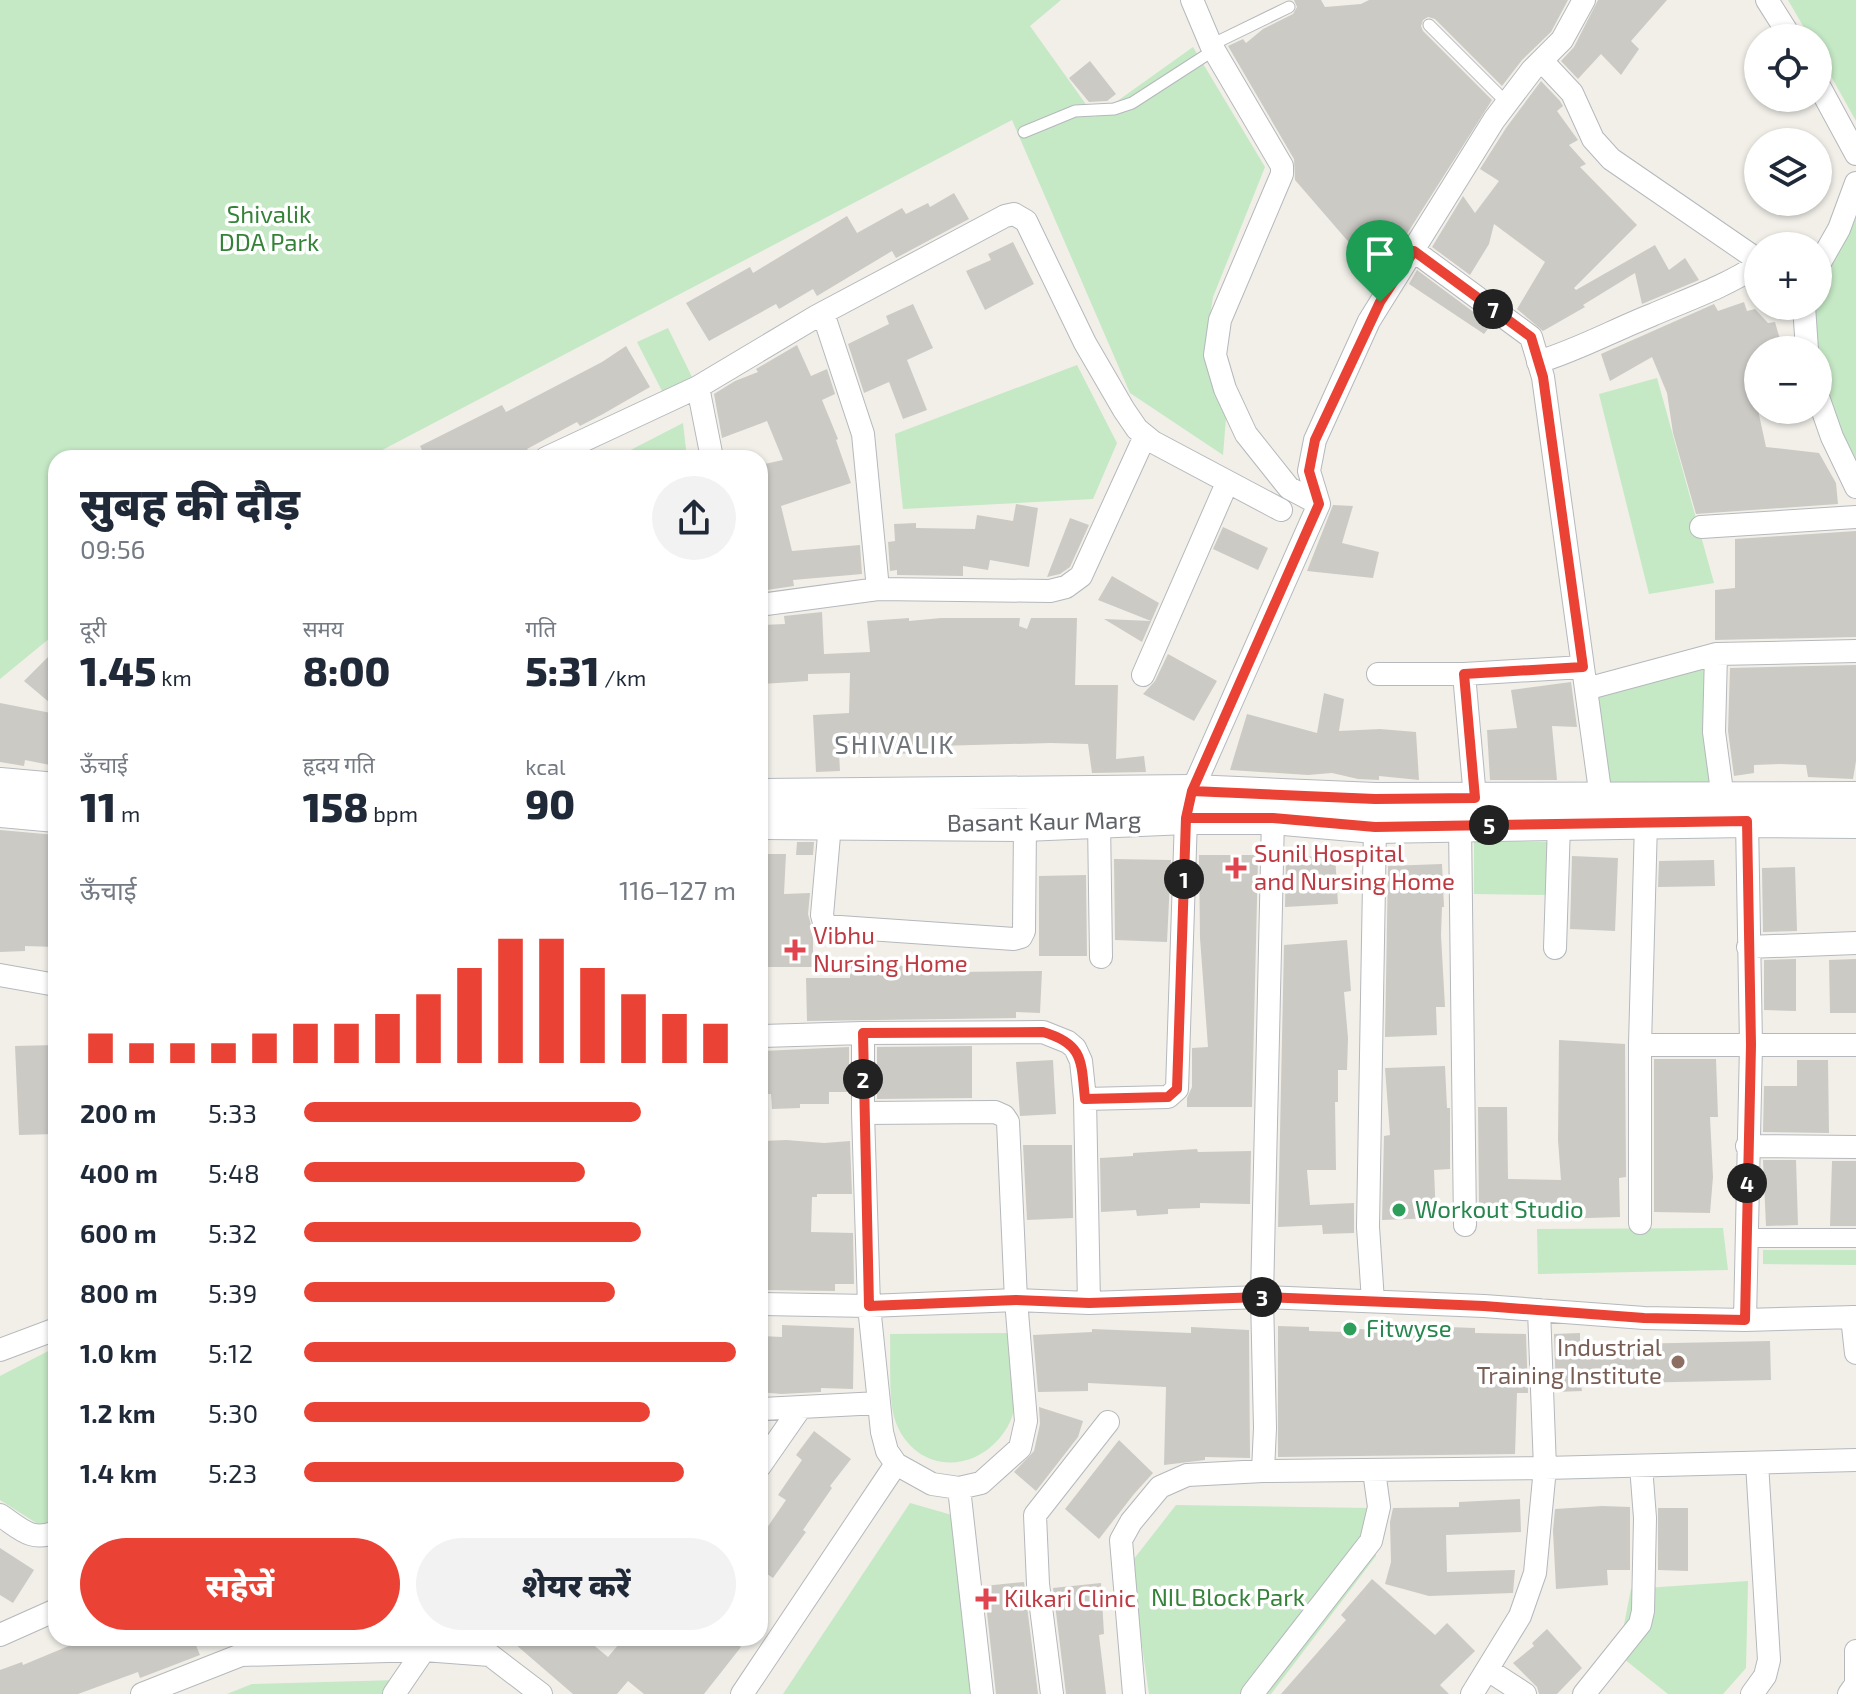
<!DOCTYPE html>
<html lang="hi">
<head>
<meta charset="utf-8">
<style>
  :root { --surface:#fff; --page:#f2f2f3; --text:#1f2937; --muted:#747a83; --accent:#ea4335 }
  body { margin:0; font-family:"Exo 2","Noto Sans Devanagari",sans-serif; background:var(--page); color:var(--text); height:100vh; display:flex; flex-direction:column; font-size:30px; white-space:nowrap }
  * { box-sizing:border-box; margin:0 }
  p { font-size:26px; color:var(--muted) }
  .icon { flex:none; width:44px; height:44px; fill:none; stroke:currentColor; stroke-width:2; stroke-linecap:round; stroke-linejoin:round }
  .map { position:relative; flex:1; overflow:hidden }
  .side { position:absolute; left:48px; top:450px; width:720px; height:1196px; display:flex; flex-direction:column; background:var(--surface); border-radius:24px; box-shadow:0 2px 6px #0004 }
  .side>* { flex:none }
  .buttons { position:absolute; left:1744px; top:24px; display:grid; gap:16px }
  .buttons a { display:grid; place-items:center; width:88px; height:88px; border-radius:50%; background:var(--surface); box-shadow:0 2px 6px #0004; font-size:40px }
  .pin { position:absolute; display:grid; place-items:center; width:68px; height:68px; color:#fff; margin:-82px -34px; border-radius:50% 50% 50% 0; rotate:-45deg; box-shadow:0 0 8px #0007 }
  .pin .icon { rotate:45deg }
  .km { position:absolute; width:40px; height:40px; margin:-20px; border-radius:50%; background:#222; color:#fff; font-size:22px; line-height:40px; text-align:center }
  .round { display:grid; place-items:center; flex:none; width:84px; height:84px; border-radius:42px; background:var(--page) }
  .head { display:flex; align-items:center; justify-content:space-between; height:136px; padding:0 32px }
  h1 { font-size:44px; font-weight:800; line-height:60px }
  .metrics { display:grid; grid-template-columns:repeat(3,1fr); gap:12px; height:136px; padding:8px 32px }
  .metrics div { display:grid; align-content:center }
  .metrics b { font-size:40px; font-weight:800 }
  .metrics small { font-size:22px; font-weight:400 }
  .metrics p { font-size:22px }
  .chart { height:224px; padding:16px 32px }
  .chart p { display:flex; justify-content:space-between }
  .chart svg { width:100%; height:144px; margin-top:8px; stroke:var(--accent); stroke-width:6 }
  .primary-button { display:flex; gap:16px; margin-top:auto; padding:16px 32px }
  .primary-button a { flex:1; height:92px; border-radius:48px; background:var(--accent); color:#fff; font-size:32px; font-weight:800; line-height:92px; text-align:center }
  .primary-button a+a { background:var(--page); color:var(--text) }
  ul { padding:0 32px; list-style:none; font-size:26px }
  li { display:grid; grid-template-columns:128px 96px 1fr; align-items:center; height:60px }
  li i { height:20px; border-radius:10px; background:var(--accent) }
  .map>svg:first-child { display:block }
</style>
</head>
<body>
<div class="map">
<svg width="1856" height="1694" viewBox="0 0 1856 1694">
  <rect width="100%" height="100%" fill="#f1efe8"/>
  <!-- green -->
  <path fill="#c5e8c5" d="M0,0h1061l-31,26 65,91 98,-70 72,120 -52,130 -9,56 22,65 -3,37 -93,-62 -118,-273 -645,338h-311v175l-56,46z
    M1788,0h68v121l-38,-68v-15h-8z
    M1856,192v295l-38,-94v-43h-11l-3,-44h14v-40z
    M668,328l24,49 -29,16 -26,-51z
    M1077,365l40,78 -24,56 -190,10 -8,-75z
    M1657,378l57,205 -65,11 -50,-200z
    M683,423l4,35h-72z
    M1716,654l-3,143 -112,1 -15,-108z
    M1474,841l77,1v53l-77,-1z
    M1723,1228l5,42 -190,4 -1,-45z
    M1763,1250h93v15l-93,-1z
    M1009,1333c1,21 7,63 4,80 -2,10 -9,20 -15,27 -34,37 -87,27 -103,-20 -7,-19 -4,-65 -5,-86z
    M56,1347v184l-4,2 -52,-33v-124z
    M910,1503l42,12 23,179h-192z
    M1176,1505l194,3 6,48 -105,138h-122l-19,-130z
    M1748,1581l-2,87 -23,26h-55l-54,-43 8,-16 9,-46z
    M398,1680l-10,14h-161l25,-10z"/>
  <!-- building -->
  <path fill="#cccac5" d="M1294,0h27l4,7 36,-3 8,-4h199l-17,32 -29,28 -20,26 -67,-67 -7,-2 -5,3 -2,6 2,5 69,69 -110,173 -36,-34 -51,-59 -1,-21 -66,-113 15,-7 3,4 17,-14 30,-15 4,-7z
    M1598,0h69l-36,41 8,8 -18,26 -20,-21 -23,25 -17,-18 13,-14z
    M1090,61l26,33 -9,7 -18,1 -20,-24z
    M1541,81l19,20 3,5 -6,5 21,29 -9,5 17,19 -6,3 57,58 -63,63 2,2 79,-45 14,25 16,-12 14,22 -57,24 -7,-31 -52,32 2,2 -42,24 -26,-22 28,-47 -51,-38 -5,20 -19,31 -38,-28 31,-51 12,17 24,-32 -19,-12 26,-41z
    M954,193l15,26 -73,39 -4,-7 -75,45 -4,-7 -34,20 -3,-5 -67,37 -23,-38 64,-36 3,6 94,-57 10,17 45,-25 4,6 22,-11 2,4z
    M1013,242l21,42 -49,26 -19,-39 25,-11 -3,-6z
    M1417,270l74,55 -7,9 -75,-50z
    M1744,302l3,9 8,-2 13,14 7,-1 8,28h-25v60l8,37 53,6 17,30 2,21 -142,10 -23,-81 -6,-40 -15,-36 -42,24 -9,-27 113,-50 4,7z
    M913,304l20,44 -26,12 20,50 -24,9 -14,-37 -25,11 -16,-49 41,-20 -3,-8z
    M797,345l14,31 16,-7 8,25 -13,6 16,39 -2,1 15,43 -70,23 11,45 68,-6 2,29 -69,6 1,6 -34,5v-126l23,-5 -16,-39 -45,17 -8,-44 21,-13 23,-9 -2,-3z
    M626,346l24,41 -47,27 -23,12 -3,-4 -50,27 2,3 -10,6h-93l-6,-12 82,-41 4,7 96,-50z
    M1016,504l22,4 -9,59 -39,-7 -2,10 -25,-4v10l-66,-1v-5l-7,1 -2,-29 7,-1 -1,-17 22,-1v5l59,1 2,-14 36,6z
    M1333,505l20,1 -11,37 37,9 -6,26 -66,-7z
    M1070,518l19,7 -19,42 -10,7 -13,3z
    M1223,527l45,21 -10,22 -45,-21z
    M1856,531v106l-141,3v-50l20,-2v-49z
    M1112,576l47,27 -17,39 -38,-23 47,2 -53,-21z
    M822,612l2,42 46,-2 -3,-31 42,-3v3l32,-3h79l-1,8 8,3 4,-11h46l-2,67h43l-2,74 28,-3 2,16 -54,1 -4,-29 -37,-1 -114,3v8l-98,-1 1,18 -24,1 -3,-57 36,-2 1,-40 -42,1v7l-48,3v-59l25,-1 -1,-8z
    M56,649v59l-32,-27z
    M1168,654l49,27 -23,40 -51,-27 12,-13z
    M1856,665v96l-3,18 -45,-2 -2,-12 -26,-1 -26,1v8l-20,3 -6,-45 2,-63z
    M1571,682l6,45 -25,-1 5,54h-67l-3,-50 30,-2 -6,-38z
    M1324,693l20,6 -5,32 41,-2 36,3 3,48 -40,-4v4l-21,-1 -26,-6 -24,2 -78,-5 17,-56 70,19z
    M0,703l56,11v40l-4,-1 -2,12 -25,-5 -1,6 -24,-4z
    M0,830l56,5v112l-31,-1v5l-25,1z
    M797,842h17l-1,13h-17z
    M760,854h26l-2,40 26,-1 -2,21 5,18v35h-53z
    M1199,855h58l1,4 -6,248h-65v-9l5,-11v-39l16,-1 -8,-109z
    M1335,855l3,49 -53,3 1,-49z
    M1572,856l46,2 -3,73 -45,-2z
    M1114,859l57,1 -4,82 -52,-2z
    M1714,860l1,26 -57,1 1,-26z
    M1442,864l2,43h-2l-1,28 4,72h-9l1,28 -52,2 3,-171z
    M1795,867l2,64 -34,1 -1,-64z
    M1086,875l1,81h-48v-80z
    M1347,940l4,51 -7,1 4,46 -1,32h-9v32h-3l1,68h-29l3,35 44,-2v30l-31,1 -1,-9 -44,2 6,-282z
    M1796,959v52l-32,-1v-50z
    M1856,959v54h-26l-1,-53z
    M850,964l107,4v4l85,-1 -2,42 -24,-1v6l-209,3 -1,-43h44z
    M1559,1040l66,4 1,133 -7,1 1,39 -64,2 -1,-10h-76l-1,-102h29l1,72 53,1 -3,-40z
    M56,1045v89l-37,1 -4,-89z
    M972,1046v52l-95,1v-52z
    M849,1047v45h-20v12h-29v4l-28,1 -1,-15h-11v-43z
    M1654,1059h62l2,58h-8l3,60 -3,36 -56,-1z
    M1053,1060l3,54 -36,2 -4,-54z
    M1797,1060h31l1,73 -66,-1 1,-46h33z
    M1445,1066l2,42h3v61l-16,1 2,48 -54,2 2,-84 6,-1 -5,-67z
    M786,1140l38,3 26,-2 2,53h-35v3h-5l-1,35 42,1 1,51h-19v7l-75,-1v-149z
    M1023,1145h49l1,73 -46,2z
    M1197,1149l1,3 53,-1 -1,53 -50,-1v5l-32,1v5l-31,2 -1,-6 -35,2 -1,-54 33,-2v-3z
    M1763,1160h33l2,65 -32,1z
    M1832,1161h24v65h-26z
    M782,1325l72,3 -1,61 -32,-1v4l-40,2 -21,-2v-56l22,1z
    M1278,1326l31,1v4l38,1v-4l65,5h35v-6l28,1v5l51,1 2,59h-11l-2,61 -237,3z
    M1191,1327l58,3 1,128 -45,-1v3l-41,5 2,-78 -78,-4v8l-50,1 -5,-57 59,-3v-3l99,4z
    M1580,1333v12l190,-4 1,39 -190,4 1,7 -26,1 -2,-58z
    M1039,1407l44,14 -5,16 -42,54 -22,-19 20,-21 6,-27z
    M814,1431l37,28 -21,27 2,2 -29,42 3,2 -33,46 -13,-9v-31l26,-38 -8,-5 24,-35 -6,-5z
    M1119,1440l34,33 -19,21 -35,45 -34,-30z
    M1520,1499l1,33 -75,3 1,37 68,-2 -2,23 -84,3 -44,-12 6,-22 -1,-40 3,-14 66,-1v-5z
    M1602,1506l28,1v63h-23l1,15 -52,4 -3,-58 2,-22z
    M1658,1508h30v63l-30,-1z
    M0,1548l34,22 -21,33 -13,-8z
    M1372,1579l63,56 12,-12 28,28 -35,34 9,9h-168l65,-74 -5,-5z
    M1024,1582l14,112h-42l-12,-108z
    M1101,1583l3,51 -5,1 7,59h-40l-13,-106z
    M1547,1629l35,39 -25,26h-18l-2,-7 -24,-24 21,-17 -2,-3z
    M69,1638h124l7,17 -60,23 -2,-6 -60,22h-78v-24l22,-8 1,3 48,-20z
    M508,1638h77l23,19 16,-19h104l13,9 -37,47h-60l-16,-13 -11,13h-44z"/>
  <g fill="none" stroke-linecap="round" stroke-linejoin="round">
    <defs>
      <path id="service" d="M1429,25l78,78
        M1211,45l78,-38
        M1024,132l51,-21 39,-2 18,-6 82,-53"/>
      <path id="pedestrian" d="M1749,1238h107"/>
      <path id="minor" d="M1192,0l19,45 71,121v8l-62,146 -5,35 10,34 21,45 43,54 30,16
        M1767,0l24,38
        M1542,61l30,32 21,46 18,20 147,101
        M1818,84l38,70
        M1414,251l117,86 12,40 58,421
        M1818,266l21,-37 17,-46
        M1804,306l3,44
        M823,313l40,121 15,155
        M1538,362c40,-12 76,-32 114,-47 37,-16 72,-28 106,-50
        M698,387l14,71
        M1818,397l14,40 24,50
        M546,458l152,-71 119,-71 188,-100 9,-2 12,7 59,122 39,67 13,19 16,13 128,68
        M1701,527l155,-10
        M760,605l118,-16 172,2 16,-4 15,-11 64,-140
        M1716,654l-2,78 9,67
        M1378,674h86l119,-7
        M1464,674l11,124
        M1143,675l84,-192
        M1586,689l130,-35 140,-3
        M1099,821l2,136
        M830,824l-8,91 3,11 189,13 7,-2 3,-6 1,-106
        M1460,825l5,400
        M1748,947l108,-4
        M1555,948l4,-124
        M0,975l56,10
        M760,1036l103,-3
        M1640,1045h216
        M1085,1099l83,-2 9,-8 9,-271 6,-27 127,-287 -10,-33 6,-31 54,-119 125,-201 38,-50 30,-30 22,-40
        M995,1112l9,4 4,6 8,178 10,121 -6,27 -39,35 -22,5 -27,-4 -36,-20 -9,-13 -5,-19 -13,-126 -6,-193z
        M863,1113v-80l180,-1 25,10 7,6 6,13 4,38 4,204
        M1747,1146l109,1
        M1640,1223v-178l6,-223
        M1373,1301l-5,-74 7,-400
        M760,1304l109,2 147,-6 73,3 173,-6 222,9 160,12 101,2 111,-3
        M1852,1317l4,36
        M1745,1320l6,-275 -4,-224
        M0,1350l56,-21
        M760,1409l119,-6
        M760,1466l41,-59
        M1263,1471l2,-43 -3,-131 11,-479
        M959,1488l23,206
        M0,1515c21,14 31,27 56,17
        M0,1635l56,-25
        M1488,1670l37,24
        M142,1694l99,-39 183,-5 66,5 51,39
        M394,1694l30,-44
        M742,1694l154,-230
        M1052,1694l-14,-110 -3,-69 73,-93
        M1134,1694l-13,-154 10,-18 29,-35 27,-12 76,-4 282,-3 311,-8
        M1252,1694l119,-153 8,-34 -5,-36
        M1472,1694l48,-78 15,-43 10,-105 -6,-158
        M1584,1694l56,-70 3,-13 2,-93 -4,-52
        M1752,1694l13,-18 4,-16 -12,-197
        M1849,1694l7,-10v-33"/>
      <path id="secondary" d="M0,784l56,5
        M760,795l432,-4 183,8 481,-1
        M0,811l56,5
        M760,823l265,2 161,-7h87l102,9 372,-6 109,1"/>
    </defs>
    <!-- service casing -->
    <use href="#service" stroke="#b5b8bc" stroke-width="13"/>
    <!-- pedestrian casing -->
    <use href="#pedestrian" stroke="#b5b8bc" stroke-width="20"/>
    <!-- minor casing -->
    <use href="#minor" stroke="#b5b8bc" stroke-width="24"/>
    <!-- secondary casing -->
    <use href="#secondary" stroke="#b6babf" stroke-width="34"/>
    <!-- service -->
    <use href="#service" stroke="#fff" stroke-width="11"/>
    <!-- pedestrian -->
    <use href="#pedestrian" stroke="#fff" stroke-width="18"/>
    <!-- minor -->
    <use href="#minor" stroke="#fff" stroke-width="22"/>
    <!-- secondary -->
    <use href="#secondary" stroke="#fff" stroke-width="32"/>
  </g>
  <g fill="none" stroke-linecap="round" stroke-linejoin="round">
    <defs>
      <path id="route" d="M1380,302l-65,138 -6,31 10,33 -127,287 -6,27 -9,271 -9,8 -83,2c-4,-38 -1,-55 -42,-67l-180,1 6,273 147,-6 73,3 173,-6 222,9 160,12 101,2 6,-275 -4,-224 -372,6 -102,-9h-87l6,-27 183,8 100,-1 -11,-124 119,-7 -40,-290 -12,-40 -117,-86 -34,51"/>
    </defs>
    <!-- route casing -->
    <use href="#route" stroke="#fff" stroke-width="16"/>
    <!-- route -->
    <use href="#route" stroke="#ea4335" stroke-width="10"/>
  </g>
  <!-- markers -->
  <g fill="#e0444e" stroke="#fff" stroke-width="3">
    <path d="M1232 856h8v8h8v8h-8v8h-8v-8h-8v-8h8z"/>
    <path d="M791 938h8v8h8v8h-8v8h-8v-8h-8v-8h8z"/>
    <path d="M982 1587h8v8h8v8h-8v8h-8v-8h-8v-8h8z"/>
  </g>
  <g fill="#2e9e5b" stroke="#fff" stroke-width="3">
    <circle cx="1399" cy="1210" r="8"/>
    <circle cx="1350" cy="1329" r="8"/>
  </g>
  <circle fill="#8d6e63" stroke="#fff" stroke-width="3" cx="1678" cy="1362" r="8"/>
  <g text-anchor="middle" stroke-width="7" stroke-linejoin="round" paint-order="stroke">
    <!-- park labels -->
    <g font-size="24" fill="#348238" stroke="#fff">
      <text x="269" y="223">Shivalik<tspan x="269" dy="28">DDA Park</tspan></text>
      <text x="1228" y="1606">NIL Block Park</text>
    </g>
    <!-- street labels -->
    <g font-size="24" fill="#5f6368" stroke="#fff">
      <text transform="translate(1044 822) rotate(-1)" y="8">Basant Kaur Marg</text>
    </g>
    <!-- health labels -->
    <g font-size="24" fill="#be3a42" stroke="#fff" text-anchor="start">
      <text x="1254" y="862">Sunil Hospital<tspan x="1254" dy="28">and Nursing Home</tspan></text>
      <text x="813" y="944">Vibhu<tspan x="813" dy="28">Nursing Home</tspan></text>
      <text x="1004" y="1607">Kilkari Clinic</text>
    </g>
    <!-- leisure labels -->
    <g font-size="24" fill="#27864d" stroke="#fff" text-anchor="start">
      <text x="1415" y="1218">Workout Studio</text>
      <text x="1366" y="1337">Fitwyse</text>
    </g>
    <!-- education labels -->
    <g font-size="24" fill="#785e54" stroke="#fff" text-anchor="end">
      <text x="1662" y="1356">Industrial<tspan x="1662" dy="28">Training Institute</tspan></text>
    </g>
    <!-- neighbourhood labels -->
    <g font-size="26" letter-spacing="2" fill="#70757a" stroke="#fff">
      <text x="895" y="754">SHIVALIK</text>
    </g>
  </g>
</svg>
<div class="buttons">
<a><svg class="icon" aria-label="locate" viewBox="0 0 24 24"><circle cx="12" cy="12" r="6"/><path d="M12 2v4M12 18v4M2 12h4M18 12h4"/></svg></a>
<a><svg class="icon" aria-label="layers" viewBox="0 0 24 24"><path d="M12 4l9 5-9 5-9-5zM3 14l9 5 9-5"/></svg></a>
<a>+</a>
<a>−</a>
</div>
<div class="pin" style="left:1380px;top:302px;background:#1e9e55"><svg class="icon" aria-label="arrive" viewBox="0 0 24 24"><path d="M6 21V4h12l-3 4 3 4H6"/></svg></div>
<b class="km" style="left:1184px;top:879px">1</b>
<b class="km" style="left:863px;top:1079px">2</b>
<b class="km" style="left:1262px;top:1297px">3</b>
<b class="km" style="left:1747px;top:1183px">4</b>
<b class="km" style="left:1489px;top:825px">5</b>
<b class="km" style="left:1493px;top:309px">7</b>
<section class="side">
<div class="head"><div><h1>सुबह की दौड़</h1><p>09:56</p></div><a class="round"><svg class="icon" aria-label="share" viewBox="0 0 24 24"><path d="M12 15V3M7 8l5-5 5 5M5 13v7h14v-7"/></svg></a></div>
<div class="metrics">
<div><p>दूरी</p><b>1.45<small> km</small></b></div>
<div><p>समय</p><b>8:00</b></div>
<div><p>गति</p><b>5:31<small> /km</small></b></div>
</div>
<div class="metrics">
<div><p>ऊँचाई</p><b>11<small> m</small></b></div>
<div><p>हृदय गति</p><b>158<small> bpm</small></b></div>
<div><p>kcal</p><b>90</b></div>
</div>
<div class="chart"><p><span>ऊँचाई</span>116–127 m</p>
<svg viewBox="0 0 160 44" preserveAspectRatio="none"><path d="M5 44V35M15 44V38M25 44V38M35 44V38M45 44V35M55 44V32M65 44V32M75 44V29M85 44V23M95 44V15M105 44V6M115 44V6M125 44V15M135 44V23M145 44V29M155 44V32"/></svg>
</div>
<ul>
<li><b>200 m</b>5:33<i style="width:78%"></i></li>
<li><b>400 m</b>5:48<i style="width:65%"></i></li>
<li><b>600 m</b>5:32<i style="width:78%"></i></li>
<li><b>800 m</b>5:39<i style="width:72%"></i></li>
<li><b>1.0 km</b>5:12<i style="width:100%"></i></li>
<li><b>1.2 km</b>5:30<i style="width:80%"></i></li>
<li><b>1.4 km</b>5:23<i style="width:88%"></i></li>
</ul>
<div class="primary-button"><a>सहेजें</a><a>शेयर करें</a></div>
</section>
</div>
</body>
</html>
